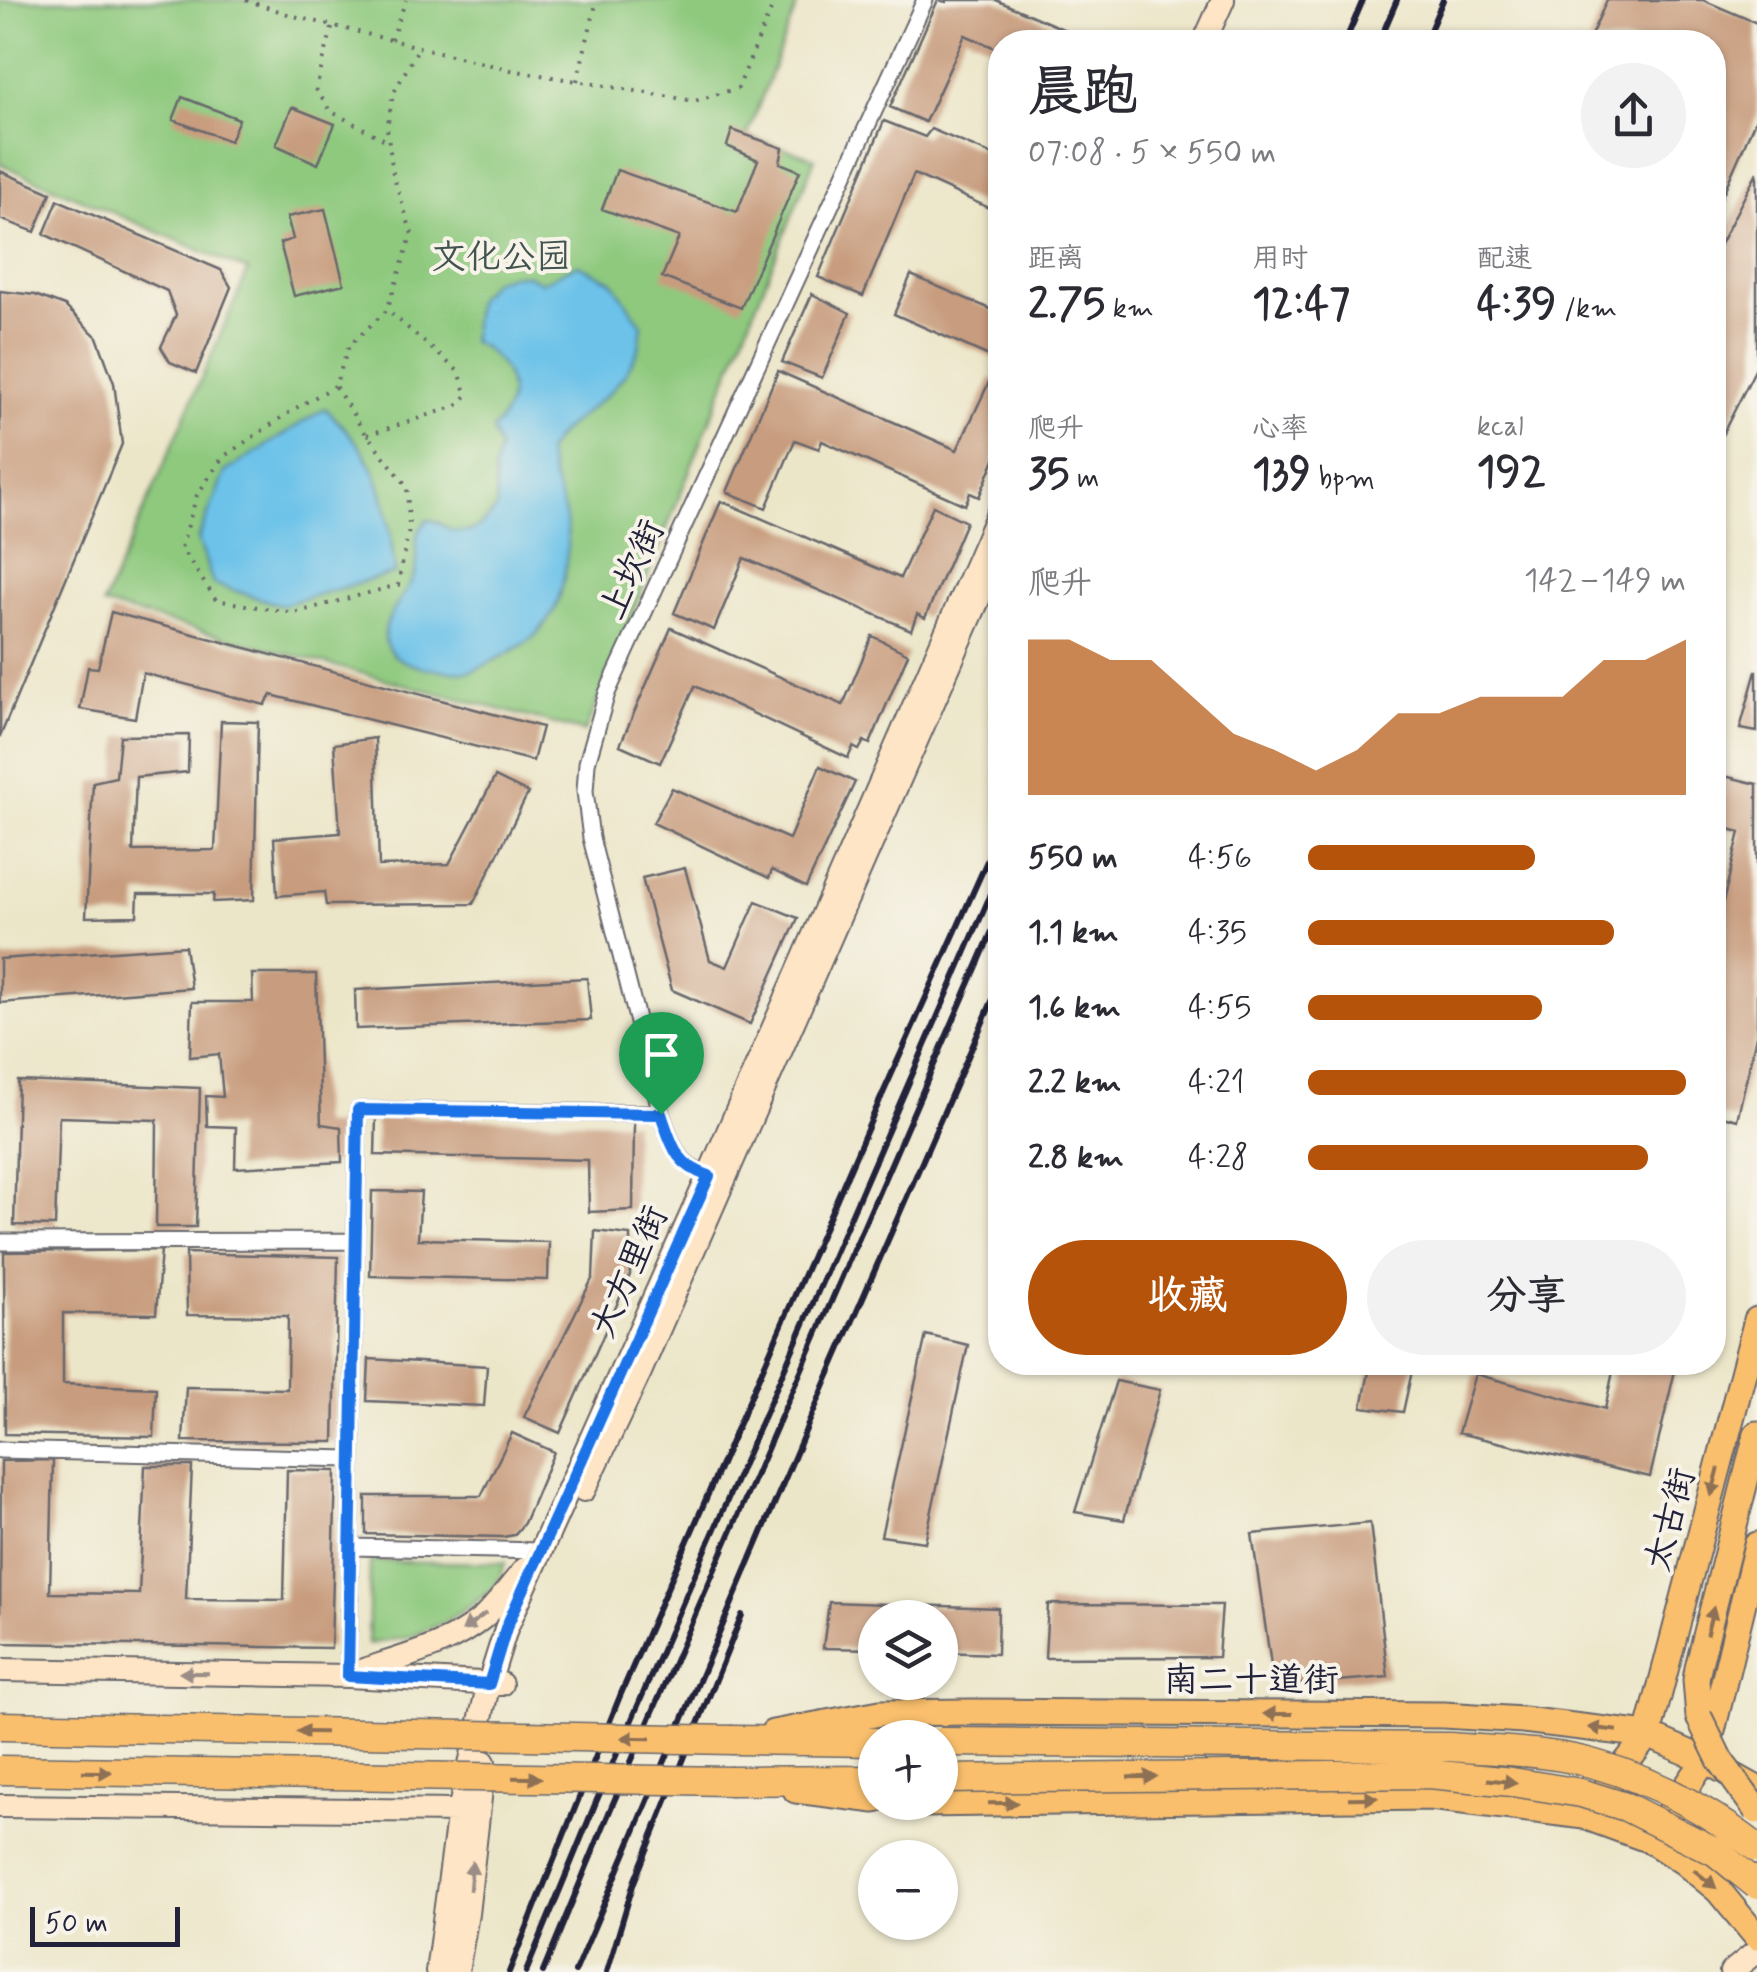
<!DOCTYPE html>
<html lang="zh">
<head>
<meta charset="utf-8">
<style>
  :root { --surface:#fff; --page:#f2f2f3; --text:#2b2b33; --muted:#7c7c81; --accent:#b45309 }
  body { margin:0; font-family:Mynerve,"LXGW WenKai TC",sans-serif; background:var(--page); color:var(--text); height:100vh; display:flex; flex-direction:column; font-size:38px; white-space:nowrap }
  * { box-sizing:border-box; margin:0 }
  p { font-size:32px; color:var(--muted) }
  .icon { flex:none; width:55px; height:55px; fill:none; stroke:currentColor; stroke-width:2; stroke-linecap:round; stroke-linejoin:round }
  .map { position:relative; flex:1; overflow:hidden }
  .panel { position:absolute; left:988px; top:30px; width:738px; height:1345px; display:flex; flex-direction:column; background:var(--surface); border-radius:40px; box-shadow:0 2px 8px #0004 }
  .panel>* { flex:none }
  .buttons { position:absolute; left:858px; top:1600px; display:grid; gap:20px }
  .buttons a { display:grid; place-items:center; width:100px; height:100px; border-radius:50%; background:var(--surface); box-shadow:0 2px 8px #0004; font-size:50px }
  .scale { position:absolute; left:30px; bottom:25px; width:150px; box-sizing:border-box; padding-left:10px; border:5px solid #22223b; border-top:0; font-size:28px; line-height:35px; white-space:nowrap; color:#22223b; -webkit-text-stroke:8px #f7f3e8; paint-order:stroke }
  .pin { position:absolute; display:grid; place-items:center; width:85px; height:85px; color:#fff; margin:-102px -42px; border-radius:50% 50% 50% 0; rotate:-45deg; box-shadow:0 0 10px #0007 }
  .pin .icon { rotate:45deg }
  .round { display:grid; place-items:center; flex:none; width:105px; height:105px; border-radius:52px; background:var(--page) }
  .summary { display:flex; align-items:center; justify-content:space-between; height:170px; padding:0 40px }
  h1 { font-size:55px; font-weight:800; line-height:75px }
  .stats { display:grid; grid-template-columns:repeat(3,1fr); gap:15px; height:170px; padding:10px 40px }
  .stats div { display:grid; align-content:center }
  .stats b { font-size:42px; font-weight:800 }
  .stats small { font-size:28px; font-weight:400 }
  .stats p { font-size:28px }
  .chart { height:280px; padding:20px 40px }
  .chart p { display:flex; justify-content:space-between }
  .chart svg { width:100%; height:180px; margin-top:10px; fill:var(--accent); opacity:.7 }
  .button { display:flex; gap:20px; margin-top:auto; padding:20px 40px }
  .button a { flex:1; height:115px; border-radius:60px; background:var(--accent); color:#fff; font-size:40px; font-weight:800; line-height:115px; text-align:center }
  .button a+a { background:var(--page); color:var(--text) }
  ul { padding:0 40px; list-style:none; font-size:32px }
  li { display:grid; grid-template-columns:160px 120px 1fr; align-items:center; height:75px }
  li i { height:25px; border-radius:12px; background:var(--accent) }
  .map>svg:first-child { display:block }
</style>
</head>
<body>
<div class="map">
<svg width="1757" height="1972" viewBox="0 0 1757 1972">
  <rect width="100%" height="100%" fill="#f7f3e8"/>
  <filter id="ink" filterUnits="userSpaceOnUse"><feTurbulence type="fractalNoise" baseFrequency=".01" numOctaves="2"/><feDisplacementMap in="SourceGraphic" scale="20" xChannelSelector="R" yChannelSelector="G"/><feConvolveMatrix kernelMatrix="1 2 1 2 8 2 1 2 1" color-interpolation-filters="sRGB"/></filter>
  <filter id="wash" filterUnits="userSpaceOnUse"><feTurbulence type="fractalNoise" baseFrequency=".0048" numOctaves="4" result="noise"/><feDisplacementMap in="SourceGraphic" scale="40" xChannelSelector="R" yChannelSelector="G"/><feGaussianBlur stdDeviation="2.25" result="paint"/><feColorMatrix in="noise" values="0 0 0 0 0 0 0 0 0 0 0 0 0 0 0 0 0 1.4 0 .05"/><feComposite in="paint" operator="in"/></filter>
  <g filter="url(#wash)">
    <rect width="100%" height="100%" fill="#ece6c9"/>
    <!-- green -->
    <path fill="#8ec97e" stroke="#58765c" stroke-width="2.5" d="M0,0h799l-52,136 68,22 -230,574 -482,-127 145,-334 -248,-107z
      M370,1561l135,2 -8,21 -22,19 -32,20 -33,14 -42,7z"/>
    <!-- water -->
    <path fill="#6cc2e9" stroke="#477292" stroke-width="2.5" d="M578,265l34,16 30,44 -3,23 -13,25 -18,21 -46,37 -16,21c4,21 12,39 18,59 7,23 2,67 -6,90 -3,11 -17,30 -26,37 -8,7 -53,31 -61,33 -23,2 -73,-2 -84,-25 -12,-25 24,-52 29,-76 5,-24 -8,-27 11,-50 11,0 12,4 22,9 20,10 37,-6 48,-21l-3,-39 5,-20 -7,-19c33,-33 17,-71 -21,-89l5,-43 18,-18 17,-5h16l14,7c14,-4 23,-13 37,-17z
      M325,408c18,18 39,39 49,63 14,31 17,68 21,102l-114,32 -68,-21 -15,-45 27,-67z"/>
    <g id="blocks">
      <!-- building -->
      <path fill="#c89c7e" d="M938,0l8,2v-2h50l97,42h-93v8l-35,-15 -40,87 -35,-15z
        M1607,0h96l54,23v93l-45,103v-177h-124z
        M182,97l57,22 -9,22 -57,-21z
        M292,107l43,17 -17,40 -42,-19z
        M884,121l41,16 6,-8 69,29v55l-86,-39 -51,122 -45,-19z
        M732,130l51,18 -3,15 20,8 -59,137 -79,-31 17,-40 -77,-28 15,-39 120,42 21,-52 -31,-14z
        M0,171l51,22 -16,39 -35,-13z
        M1757,172v194l-45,89v-195z
        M58,200l163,70 10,17 -35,86 -26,-11 -9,-15 15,-32 -9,-24 -123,-57z
        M325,209l19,75 -50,12 -14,-53 13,-4 -6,-22z
        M911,275l89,38v42l-2,5 -104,-46z
        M0,291l35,4 30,11 32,31 17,46 8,61 -122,293z
        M812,294l38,19 -28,65 -40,-16z
        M778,371l179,79 34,-72 9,4v65l-21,50 -9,-4 -5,12 -143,-64 -3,8 -24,-9 -29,68 -39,-16z
        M721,501l179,77 33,-72 33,16 -41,96 -8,-4 -6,16 -167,-72 -30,72 -40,-17z
        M111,612l431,115 -9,34 -262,-66 -6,10 -122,-32 -8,45 -55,-9 8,-42 10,1z
        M671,628l172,77 29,-69 36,18 -38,90 -6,-3 -5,9 -6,-3 -5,11 -153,-72 -35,77 -40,-18z
        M1756,671h1v61l-17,-3z
        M221,721l37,1 -4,178 -41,2 1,-8h-76l-1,22 -51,1 7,-135 23,-5 4,-41 69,-1 -1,37 -52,5 -3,74 82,-1z
        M375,738l4,128 70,-2 46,-87 33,16 -55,111 -147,1 -2,-13 -47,4 -3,-58 66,-5 -6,-89z
        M820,766l35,16 -49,105 -34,-17 -3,8 -116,-55 19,-35 117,51z
        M1712,773l45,11v248l-20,88 -25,-7v-165l28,-116 -28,-7z
        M685,868l25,92 17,7 29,-66 42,17 -48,106 -78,-34 -30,-112z
        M185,946l6,42 -191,15v-44z
        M252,974h64l5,150 20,3 1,35 -107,6 1,-41 -29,-1 -1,-30 17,1 -4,-43 -29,3 2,-55h61z
        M587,978l4,42 -235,9 -1,-39z
        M18,1081l182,7 -4,139h-40l1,-107 -98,-3 -4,109 -41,-1z
        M376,1117l258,5 -1,88 -44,2 -1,-52 -213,-5z
        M1712,1149l13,3 -11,50h-2z
        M372,1191l49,1 -3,47 131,3 -1,38 -178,-4z
        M595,1231l35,4v40l-70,158 -36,-16 69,-140z
        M161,1250l-5,64 -93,-1v71l93,4 -2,49 -149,-3 -1,-182z
        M186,1253l152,4 -4,185 -151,-1 3,-54 101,2 1,-73 -101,-1z
        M926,1335l42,10 -43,197 -44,-6z
        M369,1359l118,7 -3,40 -117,-5z
        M1371,1362h43l-11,50 -41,-5z
        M1615,1362h62l-27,115 -192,-44 17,-59 130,35z
        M1116,1381l44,9 -36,130 -49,-8z
        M512,1433l42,19 -30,71 -10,12 -11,2 -137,-3v-38h115z
        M53,1460l-3,133 89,1 6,-128h47l-6,133 98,1 3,-130 49,1 -5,177 -331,-5 1,-182z
        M1370,1523l18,154 -114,9 -22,-152z
        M829,1602l169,6 -1,46 -57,-2v-34h-65v31l-52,-1z
        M1048,1604l174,1 -4,52 -173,1z"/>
    </g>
  </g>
  <g filter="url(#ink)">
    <use href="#blocks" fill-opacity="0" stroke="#69676d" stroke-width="2.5"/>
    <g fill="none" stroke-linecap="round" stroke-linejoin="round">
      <defs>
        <path id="minor" d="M709,1175c-34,-10 -37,-31 -48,-62l-70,-275 -6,-47 2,-28 20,-70 318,-693
          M0,1242l354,-1
          M0,1450l350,9
          M350,1547l190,4
          M348,1676l10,-566 303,3"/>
        <path id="secondary" d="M1204,42l19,-42
          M584,1490l56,-118 348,-795
          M0,1670l348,6 153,8
          M361,1671c41,-14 89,-25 123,-54 15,-14 27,-33 41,-48
          M0,1806l459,5
          M437,1972l22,-161 30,-128 17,-54 203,-454 291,-666
          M457,1972l10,-58 17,-152
          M1731,1972l26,-21"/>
        <path id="primary" d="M1699,1717l-3,-37 2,-12 59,-234
          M773,1733l107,-20 91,-1 473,3 79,5 125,15 57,25 52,29
          M1607,1787l41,-52 109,-415
          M796,1790l79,10
          M905,1802l18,2 507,-7 154,19 66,24 34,22 34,28 39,47
          M1650,1840l55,-80 52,-215"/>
        <path id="trunk" d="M733,1740l142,2
          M732,1781l143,-1"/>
      </defs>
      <!-- minor casing -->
      <use href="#minor" stroke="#69676d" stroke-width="19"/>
      <!-- secondary casing -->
      <use href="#secondary" stroke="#69676d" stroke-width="26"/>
      <!-- primary casing -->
      <use href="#primary" stroke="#69676d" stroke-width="29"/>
      <!-- trunk casing -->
      <use href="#trunk" stroke="#69676d" stroke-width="31"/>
      <!-- path -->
      <path stroke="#69676d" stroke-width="4" stroke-dasharray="2.5 8" stroke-linecap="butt" d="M246,0l48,16 217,54 184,31 43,-13 37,-88
        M332,28l-16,61 14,22 59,31
        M391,40l15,-40
        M577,81l20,-81
        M335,386l-39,22 -73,49 -26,38 -16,53 35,52 78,13 104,-28 11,-56 -2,-43 -46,-59 -26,-41 14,-40 38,-36 25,-76 -19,-60 -6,-46 6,-34 26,-47
        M367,435l90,-29 10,-11 -8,-23 -72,-62"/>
      <!-- minor -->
      <use href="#minor" stroke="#fff" stroke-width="15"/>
      <!-- secondary -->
      <use href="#secondary" stroke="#fde5c5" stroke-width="22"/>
      <!-- primary -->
      <use href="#primary" stroke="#f9bf6d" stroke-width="25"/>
      <!-- trunk -->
      <use href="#trunk" stroke="#f9bf6d" stroke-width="28"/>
      <!-- rail -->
      <path stroke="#22223b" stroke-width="6" d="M1345,42l18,-42
        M1379,42l18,-42
        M1425,42l18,-42
        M509,1972l111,-276 256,-587 124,-277
        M526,1972l70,-170 404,-929
        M543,1972l68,-164 389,-895
        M575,1972l252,-592 173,-397
        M607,1972l27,-90 108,-267"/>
      <defs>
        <path id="primary-bridge" d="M1699,1717l21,43 37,51"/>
        <path id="trunk-bridge" d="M0,1726l733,14
          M940,1742l510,5c49,4 101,4 148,18 59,17 111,46 159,83
          M0,1770l732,11
          M940,1779l489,-5 83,8 69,11 45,14 90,45 41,33"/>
      </defs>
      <!-- primary-bridge casing -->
      <use href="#primary-bridge" stroke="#69676d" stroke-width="29" stroke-linecap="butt"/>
      <!-- trunk-bridge casing -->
      <use href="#trunk-bridge" stroke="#69676d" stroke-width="31" stroke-linecap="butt"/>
      <!-- primary-bridge -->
      <use href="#primary-bridge" stroke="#f9bf6d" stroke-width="25"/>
      <!-- trunk-bridge -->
      <use href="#trunk-bridge" stroke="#f9bf6d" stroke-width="28"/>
    </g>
    <!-- one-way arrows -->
    <defs><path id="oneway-solid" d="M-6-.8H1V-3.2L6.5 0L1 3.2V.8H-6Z" transform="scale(2.5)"/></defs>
    <g fill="#8e7054">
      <use href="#oneway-solid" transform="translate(1715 1482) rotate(105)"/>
      <use href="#oneway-solid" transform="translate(1710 1621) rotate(-76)"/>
      <use href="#oneway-solid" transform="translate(1278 1714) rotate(-180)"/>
      <use href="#oneway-solid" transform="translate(1603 1729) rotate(-173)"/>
      <use href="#oneway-solid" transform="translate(311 1732) rotate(-179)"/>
      <use href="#oneway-solid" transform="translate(636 1738) rotate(-179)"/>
      <use href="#oneway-solid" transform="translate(97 1772) rotate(1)"/>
      <use href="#oneway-solid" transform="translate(1142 1777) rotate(-1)"/>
      <use href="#oneway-solid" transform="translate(527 1778) rotate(1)"/>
      <use href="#oneway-solid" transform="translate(1502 1781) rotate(6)"/>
      <use href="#oneway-solid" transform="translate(1363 1798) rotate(-1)"/>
      <use href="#oneway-solid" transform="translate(1003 1803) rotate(-1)"/>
      <use href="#oneway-solid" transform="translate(1705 1879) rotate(39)"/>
    </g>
    <g fill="#9a8d87">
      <use href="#oneway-solid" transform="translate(474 1622) rotate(143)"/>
      <use href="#oneway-solid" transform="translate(194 1673) rotate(-179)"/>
      <use href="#oneway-solid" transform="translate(471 1876) rotate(-85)"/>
    </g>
  </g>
  <g fill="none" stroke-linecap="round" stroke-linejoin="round" filter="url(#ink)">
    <defs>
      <path id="route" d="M358,1110l303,4c11,31 14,51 48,62l-203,452 -17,56 -141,-8z"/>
    </defs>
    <!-- route casing -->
    <use href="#route" stroke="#fff" stroke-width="20"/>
    <!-- route -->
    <use href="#route" stroke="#1a73e8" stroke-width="12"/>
  </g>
  <g text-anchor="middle" stroke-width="8" stroke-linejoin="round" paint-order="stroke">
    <!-- park labels -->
    <g font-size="35" fill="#42544f" stroke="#f7f3e8">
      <text x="501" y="268">文化公园</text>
    </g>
    <!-- street labels -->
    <g font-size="35" fill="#22223b" stroke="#f7f3e8">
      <text transform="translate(631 569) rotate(-65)" y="12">上坎街</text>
      <text transform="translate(628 1271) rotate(-66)" y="12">大方里街</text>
      <text transform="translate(1669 1519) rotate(-75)" y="12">太古街</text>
      <text x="1251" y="1691">南二十道街</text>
    </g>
  </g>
</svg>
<div class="buttons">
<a><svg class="icon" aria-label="layers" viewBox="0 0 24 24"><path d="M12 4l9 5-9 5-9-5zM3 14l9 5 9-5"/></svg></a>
<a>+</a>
<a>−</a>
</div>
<div class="scale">50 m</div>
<div class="pin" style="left:661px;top:1114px;background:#1e9e55"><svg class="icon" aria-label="arrive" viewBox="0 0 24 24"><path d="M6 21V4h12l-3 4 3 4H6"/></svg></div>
<section class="panel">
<div class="summary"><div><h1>晨跑</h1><p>07:08 · 5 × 550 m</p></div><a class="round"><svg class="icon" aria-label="share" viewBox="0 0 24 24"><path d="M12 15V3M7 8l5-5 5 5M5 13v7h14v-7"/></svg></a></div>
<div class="stats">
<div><p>距离</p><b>2.75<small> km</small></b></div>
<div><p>用时</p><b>12:47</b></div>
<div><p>配速</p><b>4:39<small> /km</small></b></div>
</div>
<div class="stats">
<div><p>爬升</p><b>35<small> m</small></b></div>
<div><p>心率</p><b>139<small> bpm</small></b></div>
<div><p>kcal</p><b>192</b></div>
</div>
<div class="chart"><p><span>爬升</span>142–149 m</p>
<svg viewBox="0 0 160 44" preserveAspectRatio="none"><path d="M0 44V6L10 6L20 11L30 11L40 20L50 29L60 33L70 38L80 33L90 24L100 24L110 20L120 20L130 20L140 11L150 11L160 6V44z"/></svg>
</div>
<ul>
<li><b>550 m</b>4:56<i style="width:60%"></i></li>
<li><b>1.1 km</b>4:35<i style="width:81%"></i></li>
<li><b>1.6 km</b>4:55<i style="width:62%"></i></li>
<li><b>2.2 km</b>4:21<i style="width:100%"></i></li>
<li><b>2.8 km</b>4:28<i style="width:90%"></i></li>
</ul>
<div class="button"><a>收藏</a><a>分享</a></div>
</section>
</div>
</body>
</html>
